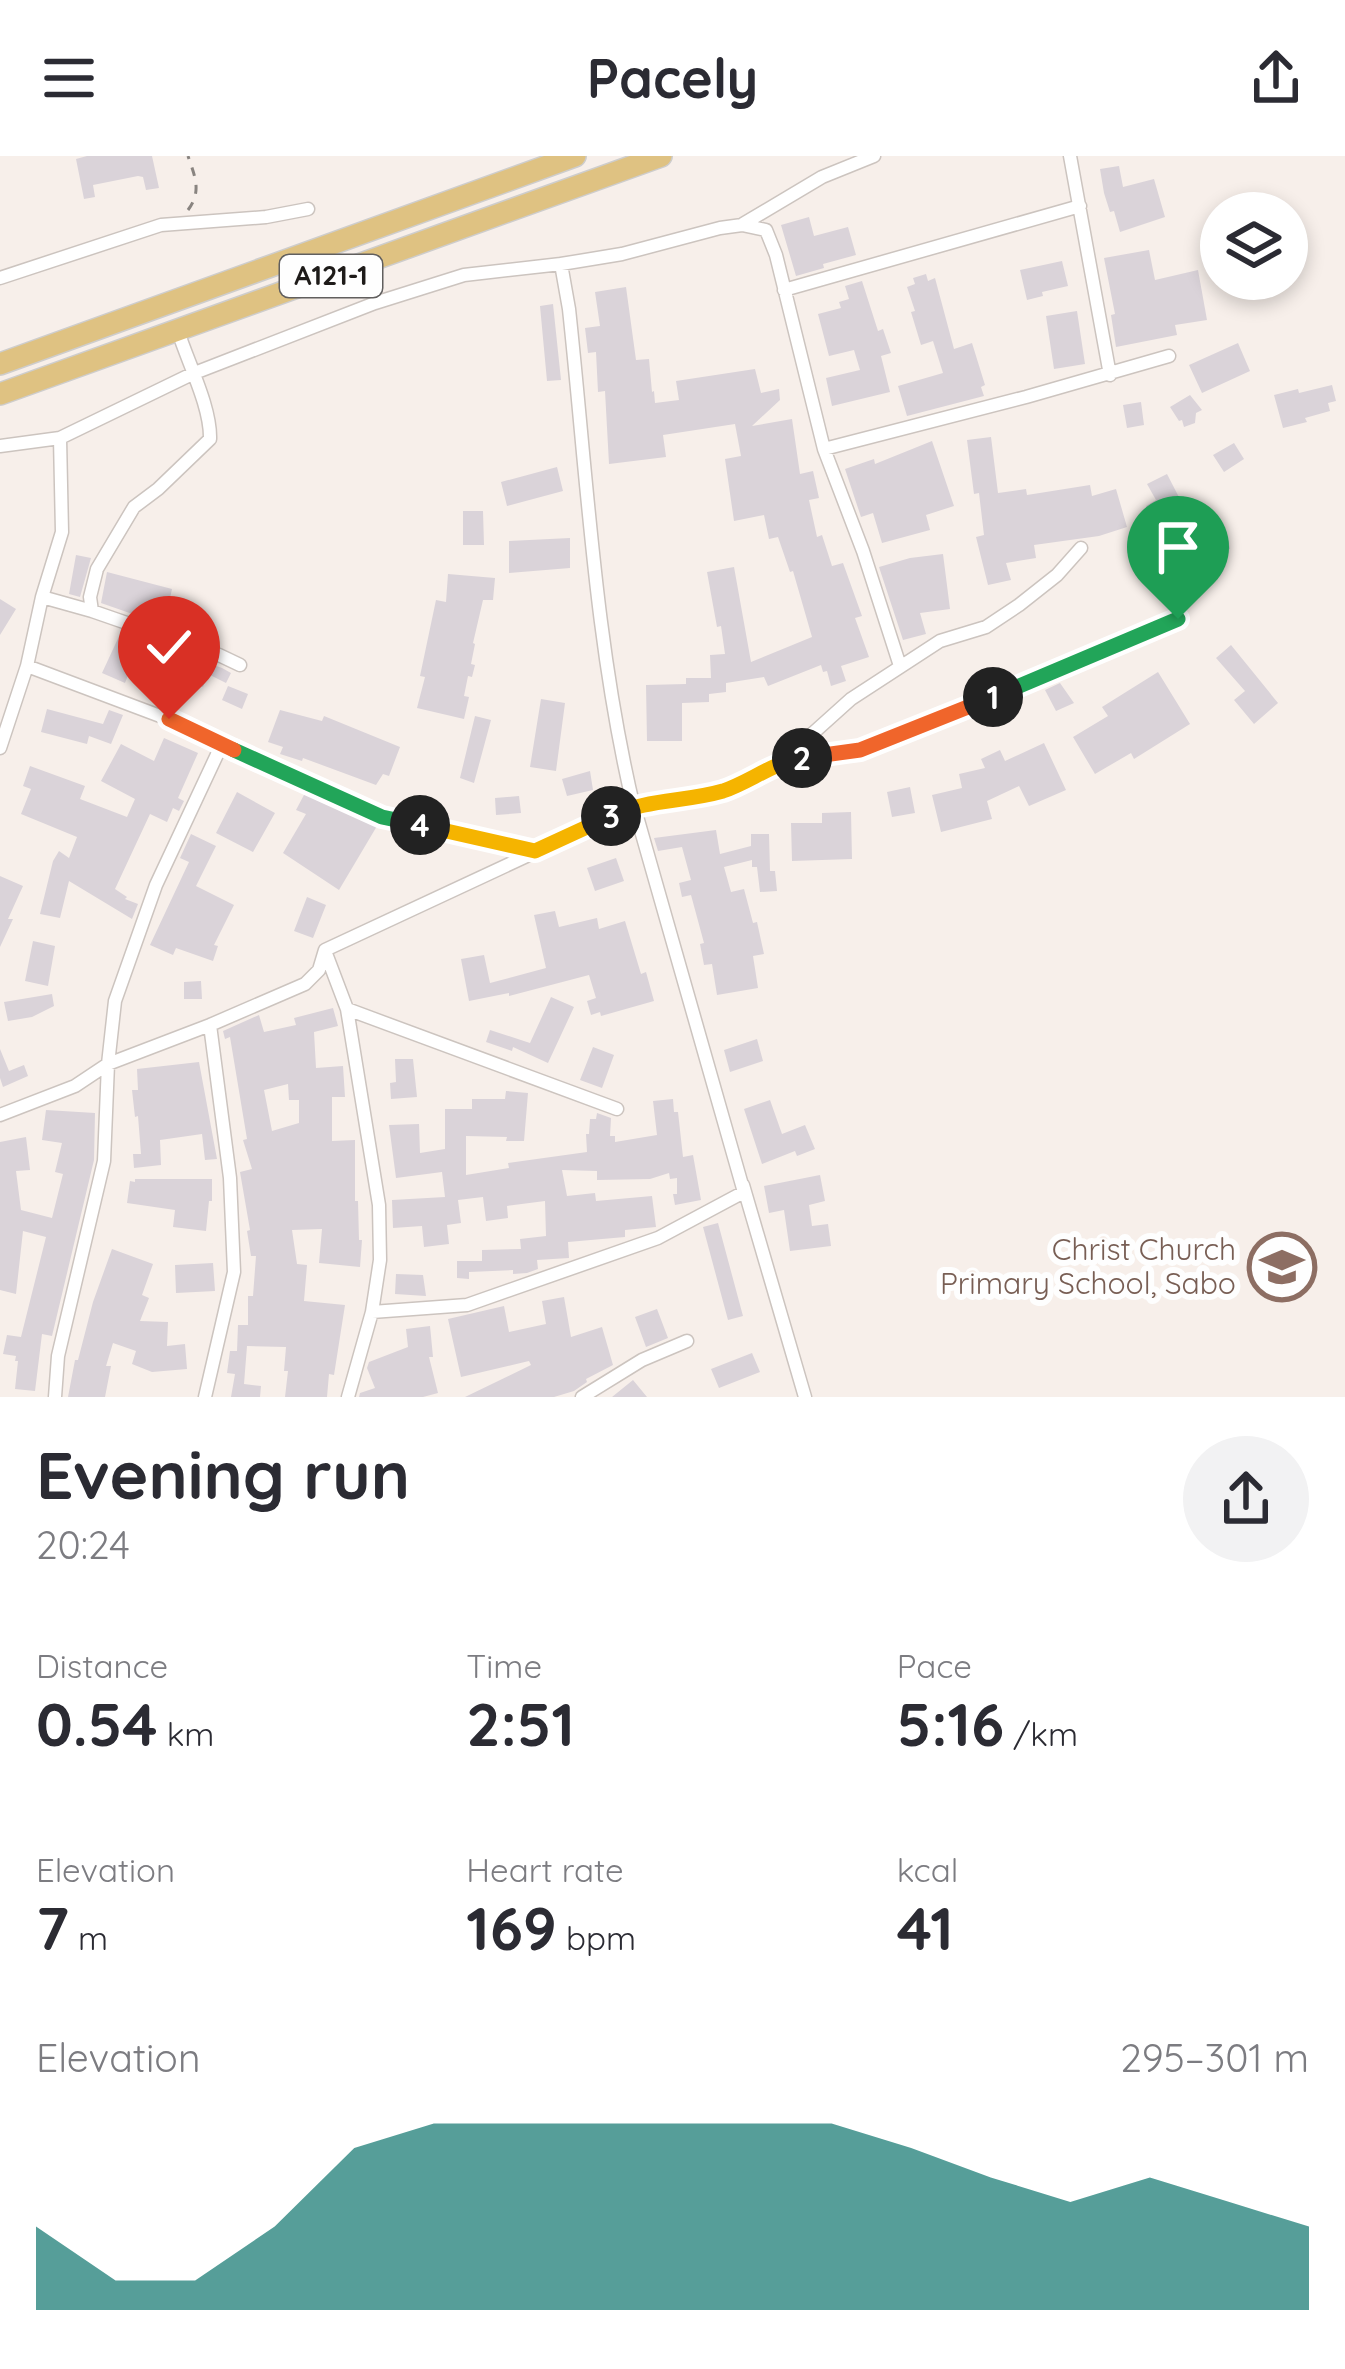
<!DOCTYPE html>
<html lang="en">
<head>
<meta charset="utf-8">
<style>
  :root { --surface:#fff; --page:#f2f2f3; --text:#2b2b33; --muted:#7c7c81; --accent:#0f766e }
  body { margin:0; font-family:Quicksand,sans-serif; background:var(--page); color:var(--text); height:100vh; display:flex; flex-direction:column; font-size:45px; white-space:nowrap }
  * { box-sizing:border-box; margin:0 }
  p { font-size:39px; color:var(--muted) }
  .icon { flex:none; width:66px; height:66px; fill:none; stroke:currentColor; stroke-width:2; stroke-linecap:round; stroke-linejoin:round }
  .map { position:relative; height:1241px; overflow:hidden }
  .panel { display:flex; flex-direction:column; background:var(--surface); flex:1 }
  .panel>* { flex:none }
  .buttons { position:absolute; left:1200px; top:36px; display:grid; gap:24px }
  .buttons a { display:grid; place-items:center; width:108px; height:108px; border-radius:50%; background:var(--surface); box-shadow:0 6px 18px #0003; font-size:60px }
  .pin { position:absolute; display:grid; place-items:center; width:102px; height:102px; color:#fff; margin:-123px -51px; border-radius:50% 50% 50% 0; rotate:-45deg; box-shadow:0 0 12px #0007 }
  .pin .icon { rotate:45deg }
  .km { position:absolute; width:60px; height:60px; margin:-30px; border-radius:50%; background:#222; color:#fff; font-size:33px; line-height:60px; text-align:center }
  .round { display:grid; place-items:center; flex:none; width:126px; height:126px; border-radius:63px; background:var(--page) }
  .summary { display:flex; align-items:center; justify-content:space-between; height:204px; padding:0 36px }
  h1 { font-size:66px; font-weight:800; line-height:90px }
  .stats { display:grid; grid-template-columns:repeat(3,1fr); gap:18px; height:204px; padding:12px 36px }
  .stats div { display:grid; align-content:center }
  .stats b { font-size:60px; font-weight:800 }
  .stats small { font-size:33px; font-weight:400 }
  .stats p { font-size:33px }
  .chart { height:336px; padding:24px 36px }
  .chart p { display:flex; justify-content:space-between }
  .chart svg { width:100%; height:216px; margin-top:12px; fill:var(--accent); opacity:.7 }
  header { display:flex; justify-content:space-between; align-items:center; height:156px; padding:0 36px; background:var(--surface); font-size:54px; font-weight:800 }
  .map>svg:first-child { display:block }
</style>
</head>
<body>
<header><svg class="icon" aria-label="menu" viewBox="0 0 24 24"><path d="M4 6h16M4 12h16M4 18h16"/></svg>Pacely<svg class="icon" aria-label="share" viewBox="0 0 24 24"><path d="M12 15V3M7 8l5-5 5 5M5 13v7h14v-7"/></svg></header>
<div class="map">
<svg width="1345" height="1241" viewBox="0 0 1345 1241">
  <rect width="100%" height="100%" fill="#f7efea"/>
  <!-- building -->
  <path fill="#dad3d9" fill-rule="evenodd" d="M87,0h65l7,32 -13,2 -3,-13 -5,-1 -45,9 2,12 -11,2 -8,-40z
    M1119,10l4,21 31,-8 11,38 -45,15 -6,-21 -4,1 -6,-19 -4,-24z
    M809,61l5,19 34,-9 8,28 -33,9 1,4 -28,8 -15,-51z
    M1149,94l6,30 43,-10 9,50 -32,5 2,10 -61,12 -5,-32 4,-1 -11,-56z
    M1062,105l6,25 -26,6 1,4 -16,4 -7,-30z
    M926,118l2,7 7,-3 19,71 18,-6 13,42 -4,2 3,9 -77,20 -9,-30 45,-13 -10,-32 -12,4 -10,-33 4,-1 -8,-24 8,-3 -2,-6z
    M862,125l16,50 5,-2 8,24 -10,3 9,36 -58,14 -6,-28 34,-8 -6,-20 -25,6 -11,-42 23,-6 -2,-6 10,-3 -4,-13z
    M626,131l10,73 13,-1 3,33 2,-1 1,12 24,-3 -3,-19 79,-12 6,24 18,-4 1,11 -28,26 40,-7 8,55 13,-3 6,27 -10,2 8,37 5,-2 10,31 11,-3 19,53 -7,2 14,39 -28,9 5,15 -15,5 -4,-15 -4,1 -2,-7 -53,21 -4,-9 -38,6v9l-17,2v8l-27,1v38h-35l-1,-56 40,-1v-6h25l-1,-23 15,-1 -4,-28 -4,1 -10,-55 27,-5 17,95 61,-25 -19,-66 -3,1 -12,-35 -9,2 -5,-24 -30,6 -9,-62 16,-3 -6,-32 -72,11 3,22 -57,7 -4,-73 -7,1 -2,-40 -8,1 -3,-25 15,-2 -5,-34z
    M553,148l8,76 -14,1 -7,-75z
    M1077,155l8,53 -31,5 -8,-53z
    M1238,187l12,28 -48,22 -13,-28z
    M1332,229l4,16 -8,2 2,8 -25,7 2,4 -24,6 -9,-33 24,-6 1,4z
    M1190,239l12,15 -6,3 -1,10 -11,4 -2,-7 -3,1 -9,-14z
    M1141,246l3,23 -17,3 -4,-23z
    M991,281l7,56 28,-4 1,6 63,-10 2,11 24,-7 11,38 -28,9 -65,9 2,13 -30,5 5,17 -23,5 -12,-48 8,-2 -5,-42 -5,1 -7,-54z
    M932,285l22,65 -28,9 4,15 -48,13 -9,-30 -12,4 -16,-48 29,-10 1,5z
    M1234,287l10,16 -20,13 -11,-17z
    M557,311l6,24 -56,15 -6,-24z
    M1167,318l16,31 -29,15 -8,-14 10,-6 -9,-16z
    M463,355h20l1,34h-21z
    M570,382v30l-61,5v-32z
    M1228,383l2,10 -29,7 -2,-9z
    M943,398l7,55 -30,4 6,21 -23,6 -24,-73 31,-9z
    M76,399l15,3 -11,39 -11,-3z
    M107,416l65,17 -8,36 -63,-22z
    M448,418l47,4 -2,22h-10l-10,43 2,1 -4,20 4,1 -3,12 -4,-1 -4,20 5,1 -5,22 -47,-11 8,-31 -5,-1 16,-76 10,2z
    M0,443l16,10 -16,26z
    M121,476l21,8 -17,43 -23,-10z
    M1231,489l47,58 -24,21 -20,-24 11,-9 -29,-33z
    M166,492l56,20 9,5 -5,10 -18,-9 -5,13 -26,-10 -10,26 -21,-9z
    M1158,516l32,52 -56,35 -3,-6 -36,21 -22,-37 35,-21 -6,-9z
    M1060,527l14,20 -18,8 -11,-21z
    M228,530l20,8 -6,15 -20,-9z
    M541,543l24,4 -9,68 -26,-4z
    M47,553l56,15 6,-14 14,5 -12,29 -22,-8 -2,8 -46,-12z
    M280,554l42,11 2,-5 76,31 -11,29 -6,-2 -7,11 -73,-27 -1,3 -22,-7 3,-7 -15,-5z
    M475,560l16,4 -17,63 -14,-5z
    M164,582l34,15 -20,45 6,3 -5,10 -6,-3 -6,14 -17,-8 -35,75 12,8 -2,2 13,5 -6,15 -63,-38 -9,37 -20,-4 13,-53 6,-10 10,7 8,-21 -56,-23 10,-25 -8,-3 7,-20 55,20 -5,13 47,18 8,-18 -34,-18 20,-37 33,17z
    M1044,587l22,47 -37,16 -10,-20 -32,15 5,18 -51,13 -9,-37 30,-7 -3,-14 26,-6 -4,-9 19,-9 5,11z
    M590,615l3,19 -26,6 -5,-17z
    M910,631l5,26 -23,4 -5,-25z
    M237,636l38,21 -22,39 -37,-19z
    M305,637l72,33 -38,64 -56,-37 23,-39 -10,-4z
    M519,640l2,17 -25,2 -1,-17z
    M851,656l1,47 -60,2 -1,-38h31v-10z
    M716,674l4,24 31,-8v-12h18l1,37h5l2,20 -17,1 -3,-25h-5v-7l-28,7 7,25 13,-3 9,34 4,-1 7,32 -11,2 5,32 -41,7 -5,-31 -8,1 -4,-21 4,-1 -13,-48 -9,2 -3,-14 12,-3 -9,-33 -24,4 -4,-13z
    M191,678l25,12 -20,40 38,19 -20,40 4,1 -5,15 -37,-13 -3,7 -23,-10 39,-83 -9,-4z
    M616,702l8,23 -29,10 -8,-23z
    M0,720l23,10 -15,33h5l-13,28z
    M307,741l19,8 -13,33 -19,-7z
    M555,755l4,16 38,-9 2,11 26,-8 16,53 5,-2 8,29 -53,15 -1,-4 -9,3 -4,-14 9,-3 -7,-23 -80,21v-3l-40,8 -8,-42 23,-4 6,28 56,-15 -12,-53z
    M33,785l22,5 -7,40 -23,-5z
    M201,825l1,18h-18v-17z
    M52,838l2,12 -22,11 -24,4 -4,-19z
    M551,841l23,10 -26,56 -35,-16 -1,4 -26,-9 4,-12 40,13z
    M333,852l5,18 -24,6 2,36 27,-2 2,31h-13v44l23,-1v61h3l1,39h3l-2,27 -41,-4 3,-34 -30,1 5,34 10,1 -3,36 41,4 -11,70 -5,-1 -2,23h-42l3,-26h-4l2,-24 -39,-1 -3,38 17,2 -1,11h-29l4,-23 -8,-1 3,-22h7l1,-26h10v-29h5l3,-40h-5l-4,-25 3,-1 -10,-58 12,-3 -9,-29 4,-1 -17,-102 -5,2 -2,-8 36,-16 5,17 32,-7 -2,-7zM288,928l1,16h10v23l-27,8 -8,-41z
    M757,883l6,22 -33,11 -6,-22z
    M593,891l21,8 -12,33 -22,-8z
    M0,893l9,22 15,-6 4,11 -25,11 -3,-9z
    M395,903h18l4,38 -26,2 -1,-16 6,-1z
    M199,906l18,97 -12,1 -3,-26 -42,6 1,25 -27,3 -1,-14h8l-3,-38 -3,1 -3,-27h6l-1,-21z
    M506,935l22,2 -4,48h-18l1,-4 -41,-1v39l43,-7 -1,-5 79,-11 -1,-18h3l1,-15h6l1,-6 14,5 -1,18h5v6l42,-7 -4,-34 20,-2 1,13h4l5,45 10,-2 8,45 -26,5 -2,-11h4v-16l-7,1 -1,-6 -19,6 -53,1v-9l-35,-1 5,26 28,-3 1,8 56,-5 4,31 -31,3v7l-57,5 1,16 -32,2 1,9 -11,4 -14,1v-4l-44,2v7l-12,-1v-17h25v-11l39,-1 -1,-10 26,-3 -1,-35 -38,5 1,12 -22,3 -3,-24 -25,3 3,23 -14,2 2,19 -25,3 -2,-21 -29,2 -1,-28 53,-3 -3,-25 -46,6 -7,-53 30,-1 1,29 25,-4v-40h27v-10h33z
    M770,944l12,34 23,-9 10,24 -18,7 -2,-5 -33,13 -18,-55z
    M46,954l49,3 -1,47 -42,176 -10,-2 -7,57 -20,-2 3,-28h-3l1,-5 -13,-2 4,-19 14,2 25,-100 -23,-6 -7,63 -16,-4v-148l26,-5 4,33 -14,1 5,39 31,8 11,-44 -8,-2 7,-29 -20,-3z
    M820,1019l5,26 -16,4 3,21 16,-2 3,22 -41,5 -6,-41 -15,3 -5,-27z
    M135,1023h77v22h-3l-3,30 -33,-4 2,-17 -48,-7 3,-22 5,1z
    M718,1067l25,93 -15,4 -25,-93z
    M112,1093l41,15 -11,31 7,3 -9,23 28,1 -1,24 18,-2 2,25 -35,3 -20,-8 4,-13 -23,-8 -7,23h5l-6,31h-37l7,-37h3l15,-58z
    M213,1107l2,28 -39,2 -1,-28z
    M396,1118l27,1 3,21 -31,-2z
    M564,1141l7,40 31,-10 11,38 -27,14 1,3 -13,9 -20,6h-89l66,-32 -2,-4 -68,16 -13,-58 56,-13 5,26 37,-8 -4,-23z
    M657,1153l11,29 -22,9 -11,-30z
    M430,1170l3,31h-4l9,36 -15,4h-64l1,-4 15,-5 -8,-20 2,-6 39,-15 -2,-18z
    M752,1197l8,19 -41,16 -8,-19z
    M633,1224l14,17h-35z"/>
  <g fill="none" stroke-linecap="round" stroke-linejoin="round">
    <defs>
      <path id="minor" d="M1070,0l40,219
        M743,68l79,-47 52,-21
        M561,108l8,45c18,167 26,336 65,499
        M0,122l161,-53 105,-8 42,-8
        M784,134l296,-84
        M0,290l60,-8 132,-64 183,-71 89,-28 97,-11 61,-10 98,-26 22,-3 24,5 10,25 48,194 39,102 37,115
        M824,293l202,-52 143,-41
        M42,441l50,14 -2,-14 7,-28 37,-62 24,-18 52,-50c1,-32 -22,-76 -32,-108
        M92,455l127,44 21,10
        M27,510l141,53 215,98 152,35
        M0,592l27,-82 15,-69 20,-65 -2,-94
        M782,605l69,-62 89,-58 46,-14 33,-22 38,-30 24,-27
        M634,650l89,-16 59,-28 78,-12 318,-131
        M325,795l22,58 32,196 1,55 -8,52 -24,85
        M347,853l270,100
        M0,959l75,-29 33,-22 102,-39 95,-41 14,-14 6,-20 309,-144 110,386 -86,46 -191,67 -95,7
        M743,1029l62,212
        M55,1241l3,-41 46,-195 4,-97 7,-63 41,-116 66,-141
        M205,1241l29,-125 -4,-94 -20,-153
        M582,1241l60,-37 45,-19"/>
      <path id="trunk" d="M0,208l575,-208
        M0,238l661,-238"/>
    </defs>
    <!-- minor casing -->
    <use href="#minor" stroke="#ccc4bf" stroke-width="15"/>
    <!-- trunk casing -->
    <use href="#trunk" stroke="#cecdcc" stroke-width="24"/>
    <!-- path -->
    <path stroke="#898480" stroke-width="3" stroke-dasharray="9 9" stroke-linecap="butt" d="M188,54c14,-19 7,-33 0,-54"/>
    <!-- minor -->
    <use href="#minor" stroke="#fff" stroke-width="12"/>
    <!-- trunk -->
    <use href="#trunk" stroke="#dfc282" stroke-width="21"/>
  </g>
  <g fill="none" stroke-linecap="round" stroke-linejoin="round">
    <defs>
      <path id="split-1" d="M993,541l185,-78"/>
      <path id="split-2" d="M802,602l58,-8 133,-53"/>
      <path id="split-3" d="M611,660c36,-17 74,-14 112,-25 27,-9 49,-28 79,-33"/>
      <path id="split-4" d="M420,669l115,26 76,-35"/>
      <path id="split-5" d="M234,594l148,67 38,8"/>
      <path id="split-6" d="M169,563l65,31"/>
    </defs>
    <!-- split-1 casing -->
    <use href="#split-1" stroke="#fff" stroke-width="24"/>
    <!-- split-2 casing -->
    <use href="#split-2" stroke="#fff" stroke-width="24"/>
    <!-- split-3 casing -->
    <use href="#split-3" stroke="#fff" stroke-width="24"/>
    <!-- split-4 casing -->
    <use href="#split-4" stroke="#fff" stroke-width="24"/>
    <!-- split-5 casing -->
    <use href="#split-5" stroke="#fff" stroke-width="24"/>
    <!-- split-6 casing -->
    <use href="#split-6" stroke="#fff" stroke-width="24"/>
    <!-- split-1 -->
    <use href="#split-1" stroke="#22a559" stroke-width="15"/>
    <!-- split-2 -->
    <use href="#split-2" stroke="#f0652b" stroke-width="15"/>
    <!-- split-3 -->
    <use href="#split-3" stroke="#f5b400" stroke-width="15"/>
    <!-- split-4 -->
    <use href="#split-4" stroke="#f5b400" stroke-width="15"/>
    <!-- split-5 -->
    <use href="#split-5" stroke="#22a559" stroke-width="15"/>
    <!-- split-6 -->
    <use href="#split-6" stroke="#f0652b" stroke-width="15"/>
  </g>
  <!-- icons -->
  <defs>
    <symbol id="school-ring" viewBox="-11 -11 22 22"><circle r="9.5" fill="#fefefe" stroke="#8d6e63" stroke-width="1.5"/><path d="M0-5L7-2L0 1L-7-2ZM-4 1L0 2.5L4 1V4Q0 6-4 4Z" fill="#8d6e63"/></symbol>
  </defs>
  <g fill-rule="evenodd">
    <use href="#school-ring" x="1244" y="1073" width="76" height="76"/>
  </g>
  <g text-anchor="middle" stroke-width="12" stroke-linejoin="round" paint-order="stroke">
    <!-- shield labels -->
    <rect fill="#fefefe" stroke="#615f5e" stroke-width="3" x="280" y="99" width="102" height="42" rx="9"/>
    <g font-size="27" font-weight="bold" fill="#1e1b19">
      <text x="331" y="129">A121-1</text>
    </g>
    <!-- education labels -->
    <g font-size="30" fill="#785e54" stroke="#fefefe" text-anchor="end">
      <text x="1236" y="1104">Christ Church<tspan x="1236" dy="34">Primary School, Sabo</tspan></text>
    </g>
  </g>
</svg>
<div class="buttons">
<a><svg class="icon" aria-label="layers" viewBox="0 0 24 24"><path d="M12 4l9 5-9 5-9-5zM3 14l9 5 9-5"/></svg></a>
</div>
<div class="pin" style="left:1178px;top:463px;background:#1e9e55"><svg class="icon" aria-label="arrive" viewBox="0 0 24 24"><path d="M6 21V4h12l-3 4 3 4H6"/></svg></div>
<div class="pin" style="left:169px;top:563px;background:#d93025"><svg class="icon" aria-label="check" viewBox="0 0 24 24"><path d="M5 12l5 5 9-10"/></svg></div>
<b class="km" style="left:993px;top:541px">1</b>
<b class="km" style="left:802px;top:602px">2</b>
<b class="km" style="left:611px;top:660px">3</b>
<b class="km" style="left:420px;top:669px">4</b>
</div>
<section class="panel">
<div class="summary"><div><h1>Evening run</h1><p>20:24</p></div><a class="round"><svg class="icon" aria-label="share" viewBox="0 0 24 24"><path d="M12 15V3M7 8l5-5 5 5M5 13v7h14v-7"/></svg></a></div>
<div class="stats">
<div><p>Distance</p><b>0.54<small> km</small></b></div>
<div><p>Time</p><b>2:51</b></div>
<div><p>Pace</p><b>5:16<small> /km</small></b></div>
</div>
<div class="stats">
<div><p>Elevation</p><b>7<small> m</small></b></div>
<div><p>Heart rate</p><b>169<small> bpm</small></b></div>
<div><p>kcal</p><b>41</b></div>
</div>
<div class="chart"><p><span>Elevation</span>295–301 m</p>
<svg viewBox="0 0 160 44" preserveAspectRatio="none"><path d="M0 44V27L10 38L20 38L30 27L40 11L50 6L60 6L70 6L80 6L90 6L100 6L110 11L120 17L130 22L140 17L150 22L160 27V44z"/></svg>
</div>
</section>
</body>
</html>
